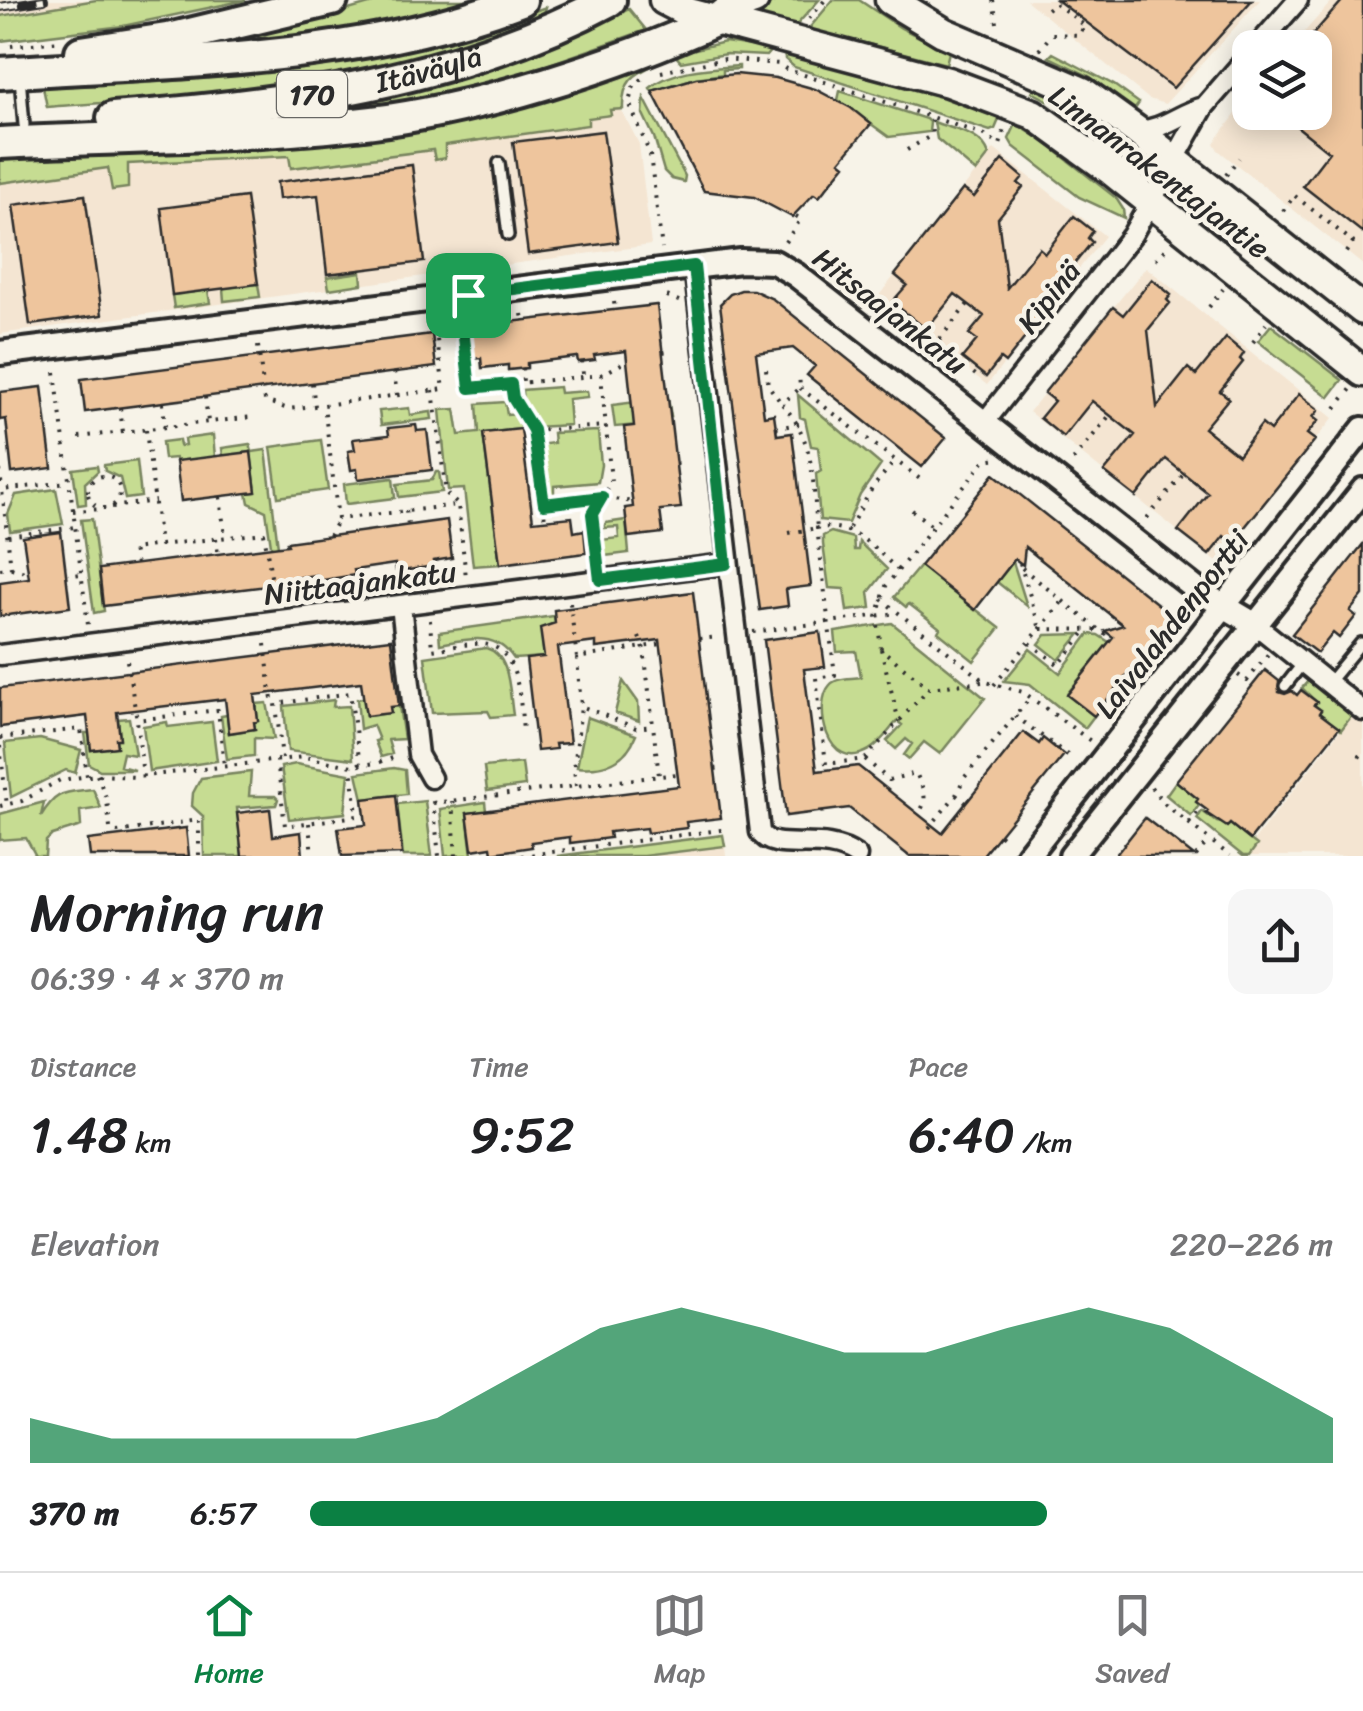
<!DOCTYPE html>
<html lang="en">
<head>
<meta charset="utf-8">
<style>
  :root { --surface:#fff; --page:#f6f6f6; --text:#202124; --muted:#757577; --line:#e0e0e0; --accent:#0b8043 }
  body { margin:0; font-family:Sriracha,sans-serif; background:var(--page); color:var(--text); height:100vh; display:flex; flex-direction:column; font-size:38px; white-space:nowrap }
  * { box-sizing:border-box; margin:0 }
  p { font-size:32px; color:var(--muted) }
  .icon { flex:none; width:55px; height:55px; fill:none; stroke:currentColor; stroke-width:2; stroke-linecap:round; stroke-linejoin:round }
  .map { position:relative; height:856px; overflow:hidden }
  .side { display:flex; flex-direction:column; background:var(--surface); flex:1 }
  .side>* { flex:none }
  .tools { position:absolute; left:1232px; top:30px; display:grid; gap:20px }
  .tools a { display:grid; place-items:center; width:100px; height:100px; border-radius:20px; background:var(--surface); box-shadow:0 5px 25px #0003; font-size:50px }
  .pin { position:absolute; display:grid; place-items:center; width:85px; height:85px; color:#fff; margin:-42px; border-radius:20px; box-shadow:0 5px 15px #0006 }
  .round { display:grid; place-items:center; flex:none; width:105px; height:105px; border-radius:20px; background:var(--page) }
  .overview { display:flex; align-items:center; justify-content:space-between; height:170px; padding:0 30px }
  h1 { font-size:55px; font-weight:600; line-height:75px }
  .metrics { display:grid; grid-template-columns:repeat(3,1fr); gap:15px; height:170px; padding:10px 30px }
  .metrics div { display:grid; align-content:center }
  .metrics b { font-size:50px; font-weight:600 }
  .metrics small { font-size:28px; font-weight:400 }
  .metrics p { font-size:28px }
  .chart { height:280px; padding:20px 30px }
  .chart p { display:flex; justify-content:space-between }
  .chart svg { width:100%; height:180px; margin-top:10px; fill:var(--accent); opacity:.7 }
  ul { padding:0 30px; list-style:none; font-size:32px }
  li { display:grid; grid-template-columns:160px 120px 1fr; align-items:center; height:75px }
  li i { height:25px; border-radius:12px; background:var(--accent) }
  .tab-bar { display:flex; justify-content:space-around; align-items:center; height:140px; border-top:2px solid var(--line); background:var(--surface); font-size:28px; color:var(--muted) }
  .tab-bar a { display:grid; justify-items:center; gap:5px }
  .tab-bar .on { color:var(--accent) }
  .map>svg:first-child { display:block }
</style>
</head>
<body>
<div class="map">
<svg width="1363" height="856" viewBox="0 0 1363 856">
  <rect width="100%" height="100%" fill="#f7f3e8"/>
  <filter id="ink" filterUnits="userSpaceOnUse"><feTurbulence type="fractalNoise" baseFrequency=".01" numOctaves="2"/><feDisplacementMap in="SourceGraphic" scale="20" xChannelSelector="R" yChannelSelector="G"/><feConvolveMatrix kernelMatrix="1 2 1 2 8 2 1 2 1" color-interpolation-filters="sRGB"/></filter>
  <g filter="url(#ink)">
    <!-- built -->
    <path fill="#f4e5d2" d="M0,0h96l-96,16z
      M1026,0h234l-95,104 -16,-5z
      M1333,0h30v265l-145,-115 -4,-7 36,-48v17h65v-64l-24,-1z
      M621,109l18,35 12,101 -651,89v-155l439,-46z
      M994,149l111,87 -118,149 -110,-87z
      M1146,267l187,151 -116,144 -188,-150z
      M1353,714l10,8v134h-114l8,-11 -4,-3z
      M725,846l1,10h-83z"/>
    <!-- green -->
    <path fill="#c6dc92" stroke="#78845e" stroke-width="2.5" d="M96,0h150l-123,26 -123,15v-25z
      M383,0h104l-54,16 -174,30 -1,-13 21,-3z
      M779,0h40l-26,29 -39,-13 1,-7z
      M833,0h26l42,28 48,24 -3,12 -89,-23 -51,-9z
      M546,7l-2,6 3,2c-43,16 -86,32 -130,43 -121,32 -246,40 -370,49l-4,-20c171,-4 342,-21 503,-80z
      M629,9l17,21 -99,35 -109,32 -190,29 8,-10 296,-72z
      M725,42l47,7 -6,7 -40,-2 -45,8 -7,-8z
      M784,52l154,41 63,22 -6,14 -5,2 -196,-64 -9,-8z
      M1053,53l61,32 25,18 -4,6 -46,-33 -40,-19z
      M656,61v3c-23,10 -34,18 -33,45l-13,1 1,5 -23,3v7l-143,20v13l-10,2 -2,-10 -142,18 -2,-12 -161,8v24l-16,2 -4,-22 -108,15v-31l307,-11 113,-11 97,-24z
      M739,66v3l-16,1v4l-27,4 -44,13 -2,-3c22,-19 61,-20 89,-22z
      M1036,84c30,12 85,47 101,74l-10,-2 -51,-41 -44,-23z
      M840,91l86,28 4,4 -1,9 -40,5 -51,-37z
      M644,98l41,78 -1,6 -12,-3 -8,-8 -10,-34 -11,-23z
      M934,122c20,8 48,11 55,33l-13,17 -39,-33z
      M1016,124l26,16 74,58 7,11 1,9 -45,-21 -66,-51 -4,-7z
      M361,272l1,12 -33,5 -2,-12z
      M258,284l2,13 -36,4 -1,-13z
      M208,290l2,13 -36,5 -2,-13z
      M1271,325l71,55 -13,17 -71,-56z
      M559,387l1,6 27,-2 1,6 -20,2 2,26 -36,2 -11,-20 -1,-17z
      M798,395l83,70 -21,30 -12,28 -28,-3 -4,-46 5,-3 -3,-24 -7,-1 -6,-27 -5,-2z
      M668,398l3,19 -20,2v5l-36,3 -3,-22z
      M505,402l2,13 13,-1 1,15 -38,4 17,131 -27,2 -9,-77 -16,1 -8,-80 15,-1 4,26 20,-2 -2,-29z
      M409,408l1,7 21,-3 1,7 -51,6 -2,-14z
      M598,431l3,34 -3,17 -44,4v9l-7,2 -10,-52 17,-2 -1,-10z
      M213,435l2,22 -39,4 -1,-3 -11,1 -2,-17 17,-2 1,6 5,-1 -1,-6z
      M321,440l7,50 -50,7 -7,-50z
      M250,444l2,8 14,-2 16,129 -6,1 -10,-69 -17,-8 -2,-10 9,-1 -5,-39 -28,3 -1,-8z
      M137,461l4,36 -16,2 -5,-21 -15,-7 -1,-6z
      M97,466l1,5 -13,12 1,21 -8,1 -5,-36z
      M436,472h3l3,20 -43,5 -2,-13 35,-4z
      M393,478l2,20 -49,6 -2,-20z
      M56,489l7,35 -53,7 -2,-17 8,-19z
      M92,519l12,92 -10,2 -13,-93z
      M626,520l3,33 -25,3 -3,-16 18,-2 -1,-11 -15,1 3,-5z
      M831,532l22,6 1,12h4l1,-8 28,27 -18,23 2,16 -24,3 -3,-22 -15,-1 -6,-44v-8z
      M1013,562l14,44 -30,-24z
      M920,566l80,62 -26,33 -36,-29 2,-4 -31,-24 -3,3 -12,-10z
      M554,616l1,7 -14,6 3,28 -30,2c-18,-28 -46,-20 -74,-15l-1,-12z
      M892,623l93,75 -45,56 -16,-12 -15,17 -5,-4 8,-11 -6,-5 -10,10 -9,-8 15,-16 -5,-4c-8,9 -17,23 -28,29 -43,25 -56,-47 -39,-65 7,-8 21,-6 31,-8l-5,-26 -19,1 -2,-20z
      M1080,634l-21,26 -20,-16 7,-9z
      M1089,634l9,1 11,7 -42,52 27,22 -9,12 -55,-44 -26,-3 26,-32 30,24z
      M486,648c25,7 23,44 27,67l-22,2 -3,-6 -56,2 -7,-56z
      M1309,680l44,34 -12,16 -22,-17 2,-3 -7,-5 2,-3 -14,-14z
      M623,681l15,21 1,19 -24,-8z
      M363,698l3,18 24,-3v-6l9,-1 5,33 -16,1 4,14 -11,3 -6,-16 4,-1 -6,-15 -13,4 -3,-30z
      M334,700l-1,7 16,-1 4,53 -65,-8 -4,-45z
      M267,703l7,36 -20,-1v18l-27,3 -6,-43 6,-1 2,18 26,-4 -1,-7 4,-1 -2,-17z
      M587,717l49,18c-10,26 -32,35 -59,32z
      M129,718l6,37 -12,-2 -3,13 15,4h-35l-11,-6 -4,-31h4l2,17 26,-3 -1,-8 4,-1 -2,-19z
      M167,722l1,5 44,-5 5,39 -68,10 -6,-45z
      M40,739l41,11 -6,23 -9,-3 -55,27 -6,-54z
      M522,763l3,23 -38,5 -3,-24z
      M296,764l53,10 -4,39 -56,6 -8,-52z
      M394,768l11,2 2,24 -44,5 -6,-26z
      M251,772l-2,24h26l3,3 -2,6 -39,3 5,48h-38l-1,-40 -11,-10 1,-13 8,-15z
      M1176,781l22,18 2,5 -9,12 -25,-21z
      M93,789l8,19 -21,3 1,15 -29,9 -6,6 -1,15h-9l-10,-18 -26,2v-26l44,-12 -3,14c16,-26 23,-23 52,-27z
      M425,801l7,55h-29l-6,-52z
      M485,802l1,9 -19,2 5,42 -27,1 -5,-47z
      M1202,811l15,11 13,2 27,21 -8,11h-6l-46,-37z
      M723,835l2,11 -82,10h-86z"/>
    <!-- building -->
    <path fill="#eec59d" stroke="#2b2b2b" stroke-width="2.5" d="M1057,0h195l-79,88z
      M1343,0h20v233l-60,-47 26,-34 -50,-40h36v-64h-14z
      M736,74l40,4 39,11 36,19 20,16 -31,37 5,4 -26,32 -5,-3 -22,23 -38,-20 -50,-6 -52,-100 44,-13z
      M603,131l15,111 -90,12 -15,-112z
      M1003,160l20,17 -5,6 5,4 -25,31 9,70 32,-40 6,5 29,-37 19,15 -5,7 4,4 -25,31 6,4 -68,86 -5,-4 -14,18 -24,-19 15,-18 -8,-6 15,-18 -29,-22 -29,35 -34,-27 15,-17 -12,-10 68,-86 11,8z
      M412,165l12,97 -97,12 -9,-79 -39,4 -2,-17z
      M85,195l17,120 -72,10 -17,-120z
      M246,197l12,87 -86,11 -11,-87z
      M1152,279l19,16 -4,5 3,3 -22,27 9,77 31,-39 8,7 30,-37 18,15 -4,6 3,3 -23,29 9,7 -25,30 34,27 24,-31 8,7 29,-37 20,16 -6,7 5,4 -11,13 8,6 -83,103 -8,-7 -15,19 -31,-24 30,-38 -42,-34 -30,38 -32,-25 31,-37 -43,-34 -29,36 -23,-19 14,-17 -10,-8 69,-86 10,8z
      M741,290h12l20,9 173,139 -24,29 -115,-92 8,-9 -22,-18 -37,5 8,63 10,-2 3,21 15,-2 19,153 -25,3 2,17 -28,4 -40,-306 10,-10z
      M657,305l24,203 -21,2 3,23 -35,4 -3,-29 8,-1 -9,-80 10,-1 -8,-75 -32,4 1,5 -17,2 -1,-5 -50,6v5l-19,2v-5l-26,3 -1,-10 -10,1 -4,-32z
      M432,334l4,33 -351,45 -4,-33z
      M42,387l10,81 -40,5 -6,-54 -6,1v-28z
      M416,425l1,6 10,-1 5,40 -74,9 -1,-10 -6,1 -3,-19 7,-1 -2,-11 36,-4 -1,-7z
      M521,429l12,92 39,-4 2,15 10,-2 2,23 -86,11 -17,-131z
      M251,452l5,40 -75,9 -5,-40z
      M994,474l180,143 -80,99 -27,-21 46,-58 -8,-6 18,-6 -98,-78 -2,18 -8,-6 -40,51 -55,-44z
      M447,520l5,38 -19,3 1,5 -38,6 -1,-8 -41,6 1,5 -38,6 -1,-6 -50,7 1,4 -164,20 -4,-37 189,-24 -1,-3z
      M61,532l9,75 -70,9v-34l29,-4 -6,-41z
      M1363,544v51l-13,16 6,5 -17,22 -6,-5 -16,20 -25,-19z
      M693,592l28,226 -35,4 1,6 -40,5 -1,-5 -37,4 1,6 -40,5v-6l-39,5 1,5 -40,6 -1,-6 -19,3 -5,-37 212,-27 -19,-146 -64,8v-6l-38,5 12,96 -15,1 1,5 -19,2 -11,-92 18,-2 -4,-29 15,-5 -1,-13z
      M820,632l5,35 -21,2 13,102 41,-5 84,67 81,-101 16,12 4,-6 21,17 -82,101h-73l-60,-48 -63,8 -22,-176z
      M391,639l8,67 -9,1 1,6 -25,3 -5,-34 -106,13 3,26 -4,1 1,7 -26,4 -4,-34 -108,13 3,27h-4l1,8 -26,3 -4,-34 -87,11v-39z
      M1265,670l14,11v11l6,2 7,-3 5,4 4,-5 16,12 -3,3 7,5 -2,3 20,15 -89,112 -20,-16 -3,3 -21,-14 2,-2 -12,-9 2,-3 -22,-18z
      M396,795l6,59 -60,2 -4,-28 28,-3 -3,-26z
      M270,809l3,27 28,-4 2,24h-61l-5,-43z
      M1145,818l49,38h-79z
      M186,828l3,28h-99l-2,-16z"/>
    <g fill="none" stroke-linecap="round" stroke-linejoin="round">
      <defs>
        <path id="service" d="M20,77l4,48
          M499,163l9,72
          M459,299l2,22
          M1328,683l33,-40
          M1285,686l18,-23"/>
        <path id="minor" d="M1256,48l42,-48
          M1137,131c27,-1 42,-18 67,-24
          M694,266l66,566c14,24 63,-1 97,24
          M984,423l148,-188 72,-128 46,-53
          M401,605l17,150 13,23
          M1256,625l107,86
          M0,655l726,-91"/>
        <path id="tertiary" d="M0,353l741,-92 33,1 22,13 401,315 59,35
          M1027,856l336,-427
          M1071,856l292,-366"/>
        <path id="primary" d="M664,0l25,13 259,69 85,32 79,57 251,201
          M890,0l53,32 140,60 54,39 226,179
          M716,20l15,-12 23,-8"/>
        <g id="trunk">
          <path d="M81,52l92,-14 159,-38"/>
          <path d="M0,73c176,-12 354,-10 521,-73"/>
          <path id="s1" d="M113,118c168,-12 346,-37 497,-118"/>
          <path d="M0,143c124,-6 249,-6 373,-21 108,-14 243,-56 343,-102"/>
        </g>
      </defs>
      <!-- service casing -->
      <use href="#service" stroke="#2b2b2b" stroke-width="16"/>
      <!-- minor casing -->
      <use href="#minor" stroke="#2b2b2b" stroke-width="25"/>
      <!-- tertiary casing -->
      <use href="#tertiary" stroke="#2b2b2b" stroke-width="30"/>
      <!-- primary casing -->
      <use href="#primary" stroke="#2b2b2b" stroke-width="35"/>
      <!-- trunk casing -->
      <use href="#trunk" stroke="#2b2b2b" stroke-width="38"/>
      <!-- path -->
      <path stroke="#2b2b2b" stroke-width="4" stroke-dasharray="2.5 8" stroke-linecap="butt" d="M993,0l4,23
        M1047,9l8,-6 29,22 3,-3
        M809,19l16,-19
        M11,46l50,-5
        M1039,50l13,-16 28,1 4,-10
        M661,72l64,-13 54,5 7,5 199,66 15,10 5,-17
        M642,79l-9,9 -4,14 21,53 12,94
        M907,150l25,-15 -1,-17
        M1226,175l13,-17
        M1295,196l58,46 -11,16
        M1283,211l9,-12
        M785,242l16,-23 -7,-4
        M1156,259l14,-14
        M667,296l14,6
        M614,302l1,7
        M1209,307l14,-18
        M522,314l1,6
        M434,319l10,70 -120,16 14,114 120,-14 8,72
        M462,331l7,57 132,-13 10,106 -19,33 5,46
        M939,340l5,4 -3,4 36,28 -3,3
        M1253,342l13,-18
        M258,346l7,55 23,8 35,-4
        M933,347l35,-43
        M663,352l9,-2
        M582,361l1,16
        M522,368l1,15
        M766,369l2,16 14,19
        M55,372l33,253
        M394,372l3,23
        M601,375l26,-14
        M312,383l3,23
        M511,384l2,14 20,33 72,-5
        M800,388l124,94
        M433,390l13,103 11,11
        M205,397l3,25
        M163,403l2,24
        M120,408l3,24
        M1336,408l15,-19
        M776,428l23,-4
        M146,430l14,115 104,-12 11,68
        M533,431l10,73 59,-7 31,5
        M79,437l174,-20
        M1073,460l37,-45
        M676,464l9,-2
        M0,470l2,20
        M88 492a16 16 0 1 1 32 0a16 16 0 1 1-32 0Z
        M220,497l5,40
        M543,504l2,16
        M112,507l43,-6
        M912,510l21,17
        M73,511l30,-2
        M406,511l2,14
        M1147,518l37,-44
        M849,528l24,-41 21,-25
        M789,533l28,-5c-5,-48 -1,-87 -35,-124l18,-16 -1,-15
        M8,536l67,-9
        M329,536l9,-17
        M216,538l2,16
        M1020,563l20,66
        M136,564l-3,-15 27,-4
        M11,568l17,5
        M1022,568l82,66 4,-1
        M0,569l11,-1 -9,-78 66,-8
        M898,570c-25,-23 -44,-47 -81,-42l18,147 -19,3 10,86 39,-5 24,21 27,-7c7,16 14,26 2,41
        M66,576l15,-2
        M881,599l105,83 37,10 69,50
        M570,603l7,55 84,-14
        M1182,617l3,-11
        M430,620l2,30c16,-2 33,-7 49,-6 39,1 39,58 42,87
        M1040,629l22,-27
        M753,632l144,-19
        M639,637l5,12 15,127
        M699,639l20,-2
        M1030,643l29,22 27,-34
        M265,644l7,56 4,4
        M881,649l18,73
        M577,658l4,48 55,22 17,-2
        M127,661l10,59
        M1238,675l9,6 21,-27
        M982,682l-53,6 -48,-39 -4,-32 9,-31 99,-126 14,-2
        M994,685l46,-56 58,1
        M1015,716l55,41
        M0,738l81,-9 6,47
        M0,746l7,60
        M1359,757l4,-4
        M282,759l-6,-55 74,-11 10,72
        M865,759l64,-71
        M277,760l8,66 72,-10 -5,-50
        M715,769l6,-1
        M97,775l10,25 3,28 7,4 82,-12v36
        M143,777l-6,-57 81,-10 6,56
        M576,786l-2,-17 7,-63
        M1151,787l15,18 64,51
        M956,795l10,8
        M433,801l6,55
        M452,801l4,55
        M433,803l244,-29
        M0,806l22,-5 38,-21 37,-5 40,2 167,-20 48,9 25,-3 22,-7
        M822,811l1,6
        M309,823l3,33
        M1189,823l13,-16
        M929,828l27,-33 8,-17 66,-80
        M1000,835l5,4
        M521,856l207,-27
        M907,856l1,-1
        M1196,856l13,-16"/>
      <!-- service -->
      <use href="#service" stroke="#f7f3e8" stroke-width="9"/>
      <!-- minor -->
      <use href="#minor" stroke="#f7f3e8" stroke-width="18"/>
      <!-- tertiary -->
      <use href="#tertiary" stroke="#f7f3e8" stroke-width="22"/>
      <!-- primary -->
      <use href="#primary" stroke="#f7f3e8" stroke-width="28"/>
      <!-- trunk -->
      <use href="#trunk" stroke="#f7f3e8" stroke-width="30"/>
      <defs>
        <path id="rail" d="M0,7l44,-7"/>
      </defs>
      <!-- rail casing -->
      <use href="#rail" stroke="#2b2b2b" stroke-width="10"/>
      <!-- rail -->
      <use href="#rail" stroke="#f7f3e8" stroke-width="6" stroke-dasharray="19" stroke-linecap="butt"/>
    </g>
  </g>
  <g fill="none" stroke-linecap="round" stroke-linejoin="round" filter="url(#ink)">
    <defs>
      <path id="route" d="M694,266l32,298 -126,16 -8,-66 10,-17 -58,7 -11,-74 -20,-32 -2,-14 -41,4 -11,-92z"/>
    </defs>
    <!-- route casing -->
    <use href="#route" stroke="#fff" stroke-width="20"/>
    <!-- route -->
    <use href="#route" stroke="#0b8043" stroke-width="12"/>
  </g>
  <g text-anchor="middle" stroke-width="9" stroke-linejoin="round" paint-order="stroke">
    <!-- shield labels -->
    <rect fill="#f7f3e8" stroke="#686764" stroke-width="2.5" x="277" y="71" width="70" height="46" rx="8"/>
    <g font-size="28" font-weight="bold" fill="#2b2b2b">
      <text x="312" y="104">170</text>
    </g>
    <!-- street labels -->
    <g font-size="30" fill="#2b2b2b" stroke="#f7f3e8">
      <text dy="10" stroke="none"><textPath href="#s1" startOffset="320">Itäväylä</textPath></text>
      <text transform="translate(1159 172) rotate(37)" y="10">Linnanrakentajantie</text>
      <text transform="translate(1049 297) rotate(-52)" y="10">Kipinä</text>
      <text transform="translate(890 311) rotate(38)" y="10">Hitsaajankatu</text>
      <text transform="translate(360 583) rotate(-7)" y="10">Niittaajankatu</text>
      <text transform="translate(1172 624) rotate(-52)" y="10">Laivalahdenportti</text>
    </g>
  </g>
</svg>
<div class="tools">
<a><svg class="icon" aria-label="layers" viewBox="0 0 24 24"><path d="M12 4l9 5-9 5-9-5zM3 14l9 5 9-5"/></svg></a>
</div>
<div class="pin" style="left:468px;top:295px;background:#1e9e55"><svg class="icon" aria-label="arrive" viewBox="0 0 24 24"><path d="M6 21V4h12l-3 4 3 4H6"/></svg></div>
</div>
<section class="side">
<div class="overview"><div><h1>Morning run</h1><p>06:39 · 4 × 370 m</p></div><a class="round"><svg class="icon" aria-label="share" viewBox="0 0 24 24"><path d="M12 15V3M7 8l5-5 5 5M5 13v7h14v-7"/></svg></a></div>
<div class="metrics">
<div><p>Distance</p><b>1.48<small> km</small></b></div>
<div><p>Time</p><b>9:52</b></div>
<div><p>Pace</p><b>6:40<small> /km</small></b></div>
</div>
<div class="chart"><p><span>Elevation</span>220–226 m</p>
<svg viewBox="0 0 160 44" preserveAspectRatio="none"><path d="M0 44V33L10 38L20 38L30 38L40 38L50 33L60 22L70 11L80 6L90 11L100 17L110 17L120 11L130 6L140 11L150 22L160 33V44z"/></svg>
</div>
<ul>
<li><b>370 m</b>6:57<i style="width:72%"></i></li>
</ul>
</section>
<nav class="tab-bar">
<a class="on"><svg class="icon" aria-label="home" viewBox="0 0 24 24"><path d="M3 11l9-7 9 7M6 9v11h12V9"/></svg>Home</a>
<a><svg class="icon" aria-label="map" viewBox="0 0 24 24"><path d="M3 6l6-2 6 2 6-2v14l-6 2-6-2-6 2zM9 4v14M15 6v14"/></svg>Map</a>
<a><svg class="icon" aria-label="saved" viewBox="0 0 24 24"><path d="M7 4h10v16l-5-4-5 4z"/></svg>Saved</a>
</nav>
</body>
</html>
